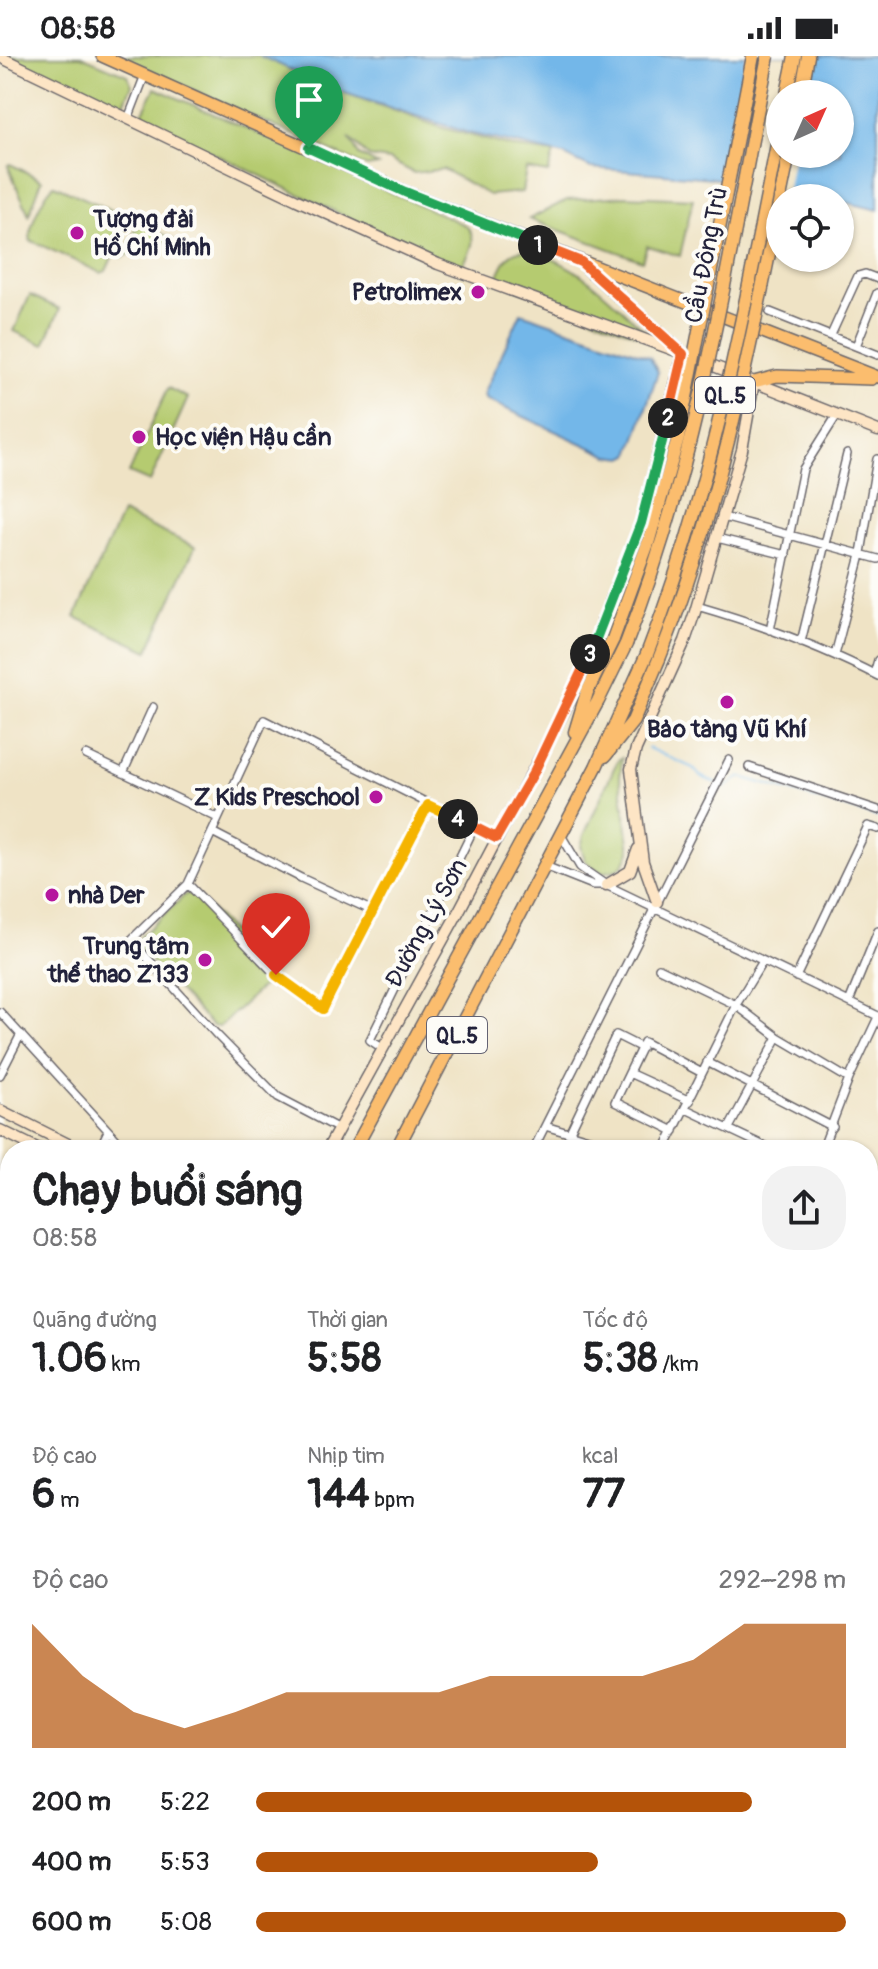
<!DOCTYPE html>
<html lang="vi">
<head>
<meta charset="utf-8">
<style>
  :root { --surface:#fff; --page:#f2f2f2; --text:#202124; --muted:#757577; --accent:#b45309 }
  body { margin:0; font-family:Pangolin,sans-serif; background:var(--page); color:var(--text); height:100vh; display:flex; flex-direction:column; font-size:30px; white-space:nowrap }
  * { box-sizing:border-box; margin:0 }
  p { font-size:26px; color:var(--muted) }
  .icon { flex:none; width:44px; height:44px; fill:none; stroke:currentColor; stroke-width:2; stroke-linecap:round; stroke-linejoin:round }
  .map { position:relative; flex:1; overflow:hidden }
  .side { position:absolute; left:0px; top:1084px; width:878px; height:830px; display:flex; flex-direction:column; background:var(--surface); border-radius:32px 32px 0 0; box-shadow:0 2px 6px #0004 }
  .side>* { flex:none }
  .needle { width:52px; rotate:45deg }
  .controls { position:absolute; left:766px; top:24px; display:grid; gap:16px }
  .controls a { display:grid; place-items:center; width:88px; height:88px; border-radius:50%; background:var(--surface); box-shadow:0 2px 6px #0004; font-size:40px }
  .pin { position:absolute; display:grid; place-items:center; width:68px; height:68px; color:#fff; margin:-82px -34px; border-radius:50% 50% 50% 0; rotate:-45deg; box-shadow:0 0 8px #0007 }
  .pin .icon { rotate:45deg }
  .km { position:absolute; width:40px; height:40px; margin:-20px; border-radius:50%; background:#222; color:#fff; font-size:22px; line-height:40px; text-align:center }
  .round { display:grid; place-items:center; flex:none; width:84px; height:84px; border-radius:32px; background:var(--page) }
  .head { display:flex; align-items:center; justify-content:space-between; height:136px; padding:0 32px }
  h1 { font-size:44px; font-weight:800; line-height:60px }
  .figures { display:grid; grid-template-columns:repeat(3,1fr); gap:12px; height:136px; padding:8px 32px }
  .figures div { display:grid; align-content:center }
  .figures b { font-size:40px; font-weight:800 }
  .figures small { font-size:22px; font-weight:400 }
  .figures p { font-size:22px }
  .chart { height:224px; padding:16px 32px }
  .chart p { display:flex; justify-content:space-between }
  .chart svg { width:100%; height:144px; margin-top:8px; fill:var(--accent); opacity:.7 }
  ul { padding:0 32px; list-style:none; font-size:26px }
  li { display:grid; grid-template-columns:128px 96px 1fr; align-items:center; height:60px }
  li i { height:20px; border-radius:10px; background:var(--accent) }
  .status { display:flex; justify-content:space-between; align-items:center; height:56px; padding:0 40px; background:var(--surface); direction:ltr }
  .status svg { height:22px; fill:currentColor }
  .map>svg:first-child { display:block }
</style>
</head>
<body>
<div class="status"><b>08:58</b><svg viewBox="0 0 49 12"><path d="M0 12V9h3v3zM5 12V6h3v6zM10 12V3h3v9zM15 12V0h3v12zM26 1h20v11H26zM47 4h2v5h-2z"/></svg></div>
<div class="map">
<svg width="878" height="1913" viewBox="0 0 878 1913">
  <rect width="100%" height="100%" fill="#fdfcf7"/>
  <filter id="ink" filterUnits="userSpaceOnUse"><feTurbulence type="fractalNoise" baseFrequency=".0125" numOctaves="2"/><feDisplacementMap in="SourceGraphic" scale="16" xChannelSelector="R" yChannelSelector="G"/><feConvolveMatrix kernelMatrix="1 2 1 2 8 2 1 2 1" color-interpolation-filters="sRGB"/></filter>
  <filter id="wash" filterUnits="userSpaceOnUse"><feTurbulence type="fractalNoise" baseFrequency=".006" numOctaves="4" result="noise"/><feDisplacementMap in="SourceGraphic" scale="32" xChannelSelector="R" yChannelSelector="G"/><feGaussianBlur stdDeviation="1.8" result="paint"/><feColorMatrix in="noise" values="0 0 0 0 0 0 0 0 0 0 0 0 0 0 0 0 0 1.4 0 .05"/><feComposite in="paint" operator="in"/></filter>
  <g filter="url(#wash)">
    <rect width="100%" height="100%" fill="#efe3c5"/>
    <!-- green -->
    <path fill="#b5cb70" stroke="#6c7656" stroke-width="2" d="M5,0h76l46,19 5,10 -9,21 -7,1z
      M116,0h144l82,36 101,36 74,20 37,5 -6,20 -22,-4 -4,23 -33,3 -46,-26 -29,4 -24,-13 -21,-3 -20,-19 10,17 19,10 -11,2z
      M155,32l310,137c15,13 4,28 -3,42l-23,-7 -82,-38 -211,-101 -4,-7z
      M10,108l32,16 -13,35 -21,-49z
      M54,129l73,32 1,5 -22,49 -5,2 -71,-33c-1,-14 13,-46 24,-55z
      M625,140l68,3 -13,57 -33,-10 -5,15 -113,-42 38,-19z
      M139,167l34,16 -51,18z
      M525,194c54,11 92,55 131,92l-160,-62c7,-15 10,-29 29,-30z
      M30,239l30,14 -16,36 -30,-14z
      M168,332l20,10 -38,84 -21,-9z
      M122,457l73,34 -47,104 -73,-34z
      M622,702l-2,20 10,73c-4,14 -13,22 -29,21l-16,-11 -4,-15 3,-11 30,-67 5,-9z
      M186,838h9l75,77v8l-51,48 -7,-1 -73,-77 1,-12z
      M0,1354l10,5v216l-3,-1 -7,15z"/>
    <!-- water -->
    <path fill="#73b7e9" stroke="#4a6c92" stroke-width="2" fill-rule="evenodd" d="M260,0h618v154l-38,-9v-3l-128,-20 -121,-10 -27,-13 -95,-22 -127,-41zM780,38h60v60h-60z
      M521,257l129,44 8,15 -28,83 -6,3 -15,-2 -124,-57 -1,-7z"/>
    <!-- pier -->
    <path fill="#efe3c5" d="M746,0h67l-7,38h-26v60h14l-7,40 -66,-10z"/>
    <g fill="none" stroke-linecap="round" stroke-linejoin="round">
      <!-- stream -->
      <path stroke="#73b7e9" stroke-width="2" d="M648,692l45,20 7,8 15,7
        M720,729l5,2 16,-10 137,40
        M860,1913l1,-9"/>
    </g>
  </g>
  <g filter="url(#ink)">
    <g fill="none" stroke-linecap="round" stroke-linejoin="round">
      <defs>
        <path id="street" d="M128,63l17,-44
          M770,256l108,43
          M831,279l27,-59 7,-2 13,5
          M856,290l21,-53
          M723,461l155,42
          M717,482l69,17
          M697,550c62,18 123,40 181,70
          M770,574l33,-161 34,-54
          M801,586l46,-188
          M835,599l25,-96 17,-100
          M874,618l4,-14
          M86,699l132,63
          M749,711l129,43
          M123,717l30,-66
          M212,776l89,46 72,33
          M561,779l19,32 26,18 272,131
          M545,810l48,19h10
          M188,828l88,91 47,34 105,-204
          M659,912l77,37 42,32 71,42
          M796,921l72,-151 10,3
          M849,946l29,-71
          M0,956l126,138
          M382,992l-12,-8 104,-212
          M707,1006l126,65
          M629,1017l61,28
          M0,1019l21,-41
          M686,1053l87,41
          M545,1070l80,24
          M729,1072l49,-91
          M339,1073l-61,-32 -63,-64 -84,-93 57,-56 76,-164 232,118
          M674,1075l-59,-29 29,-60 58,31
          M569,1078l47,-99 26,13
          M99,1094l9,-19
          M533,1094l196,-390
          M664,1094l72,-145 27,-44
          M822,1094l27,-71 29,-62
          M868,1263l10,1
          M0,1271l10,-20
          M0,1354l10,5
          M868,1619l10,2
          M380,1913l3,-9
          M479,1913l4,-9
          M587,1913l2,-9
          M699,1913l5,-9
          M752,1913l5,-9
          M842,1913l6,-9"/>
        <path id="secondary" d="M0,1l297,143 141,64 241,88
          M701,305l177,70
          M606,829l24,-14 8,-22
          M657,846l-14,-40 -12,-93 5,-20 49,-108 10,-29 47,-162 12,-68
          M0,1054l80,40
          M0,1074l41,20
          M327,1094l133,-241 117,-222 64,-164 42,-169
          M0,1895h10
          M235,1904l56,9"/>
        <path id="primary" d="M102,0l303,136 473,185
          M587,212l96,86
          M754,326l23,-6 95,3"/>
        <path id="highway" d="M787,38l8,-38
          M801,38l7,-38
          M780,142l9,-44
          M575,676l12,-40 26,-53
          M605,700l28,-35 26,-62
          M354,1094l244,-449 28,-57
          M396,1094l200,-383 51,-113
          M83,1904l1,9
          M102,1904v9
          M117,1904v9
          M136,1904v9"/>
      </defs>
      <!-- street casing -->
      <use href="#street" stroke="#6a666b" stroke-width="10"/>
      <!-- secondary casing -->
      <use href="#secondary" stroke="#6a666b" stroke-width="13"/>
      <!-- primary casing -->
      <use href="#primary" stroke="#6a666b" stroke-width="14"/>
      <!-- highway casing -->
      <use href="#highway" stroke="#6a666b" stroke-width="15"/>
      <!-- street -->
      <use href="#street" stroke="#fff" stroke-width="7"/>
      <!-- secondary -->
      <use href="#secondary" stroke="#fde5c5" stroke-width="10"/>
      <!-- primary -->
      <use href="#primary" stroke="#fbbd6e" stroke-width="11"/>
      <!-- highway -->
      <use href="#highway" stroke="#fbbd6e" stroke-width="12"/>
      <defs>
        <path id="highway-bridge" d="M613,583l35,-96 30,-105 75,-382
          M626,588c74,-188 103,-390 142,-588
          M647,598c66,-169 98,-347 133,-525
          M659,603c60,-148 90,-305 121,-460"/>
      </defs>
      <!-- highway-bridge casing -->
      <use href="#highway-bridge" stroke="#6a666b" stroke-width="15" stroke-linecap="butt"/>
      <!-- highway-bridge -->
      <use href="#highway-bridge" stroke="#fbbd6e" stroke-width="12"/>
    </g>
  </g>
  <g fill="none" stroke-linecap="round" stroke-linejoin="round" filter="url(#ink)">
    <defs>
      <path id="split-1" d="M309,92l96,44 133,53"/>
      <path id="split-2" d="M538,189l43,17 102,92 -15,64"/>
      <path id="split-3" d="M590,598l51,-131 27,-105"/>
      <path id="split-4" d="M458,763l38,19 38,-66 56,-118"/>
      <path id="split-5" d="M329,940l99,-191 30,14"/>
      <path id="split-6" d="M276,919l47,34 6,-13"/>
    </defs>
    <!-- split-1 casing -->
    <use href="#split-1" stroke="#fff" stroke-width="16"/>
    <!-- split-2 casing -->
    <use href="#split-2" stroke="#fff" stroke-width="16"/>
    <!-- split-3 casing -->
    <use href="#split-3" stroke="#fff" stroke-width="16"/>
    <!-- split-4 casing -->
    <use href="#split-4" stroke="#fff" stroke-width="16"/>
    <!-- split-5 casing -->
    <use href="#split-5" stroke="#fff" stroke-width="16"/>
    <!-- split-6 casing -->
    <use href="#split-6" stroke="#fff" stroke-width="16"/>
    <!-- split-1 -->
    <use href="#split-1" stroke="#22a559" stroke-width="10"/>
    <!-- split-2 -->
    <use href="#split-2" stroke="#f0652b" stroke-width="10"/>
    <!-- split-3 -->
    <use href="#split-3" stroke="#22a559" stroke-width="10"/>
    <!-- split-4 -->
    <use href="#split-4" stroke="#f0652b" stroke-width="10"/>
    <!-- split-5 -->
    <use href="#split-5" stroke="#f5b400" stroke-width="10"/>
    <!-- split-6 -->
    <use href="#split-6" stroke="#f5b400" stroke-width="10"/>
  </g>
  <!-- markers -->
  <g fill="#b5179e" stroke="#fdfcf7" stroke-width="3">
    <circle cx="77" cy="177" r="8"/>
    <circle cx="478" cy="236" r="8"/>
    <circle cx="139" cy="381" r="8"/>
    <circle cx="727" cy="646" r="8"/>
    <circle cx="376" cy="741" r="8"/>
    <circle cx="52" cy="839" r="8"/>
    <circle cx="205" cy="904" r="8"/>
  </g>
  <g text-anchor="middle" stroke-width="8" stroke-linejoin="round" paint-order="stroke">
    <!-- shield labels -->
    <g fill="#fdfcf7" stroke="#646373" stroke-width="2">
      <rect x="695" y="321" width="60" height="36" rx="6"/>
      <rect x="427" y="961" width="60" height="36" rx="6"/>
    </g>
    <g font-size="22" font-weight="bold" fill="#22223b">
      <text x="725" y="347">QL.5</text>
      <text x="457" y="987">QL.5</text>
    </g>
    <!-- poi labels -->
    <g font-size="24" font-weight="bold" fill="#22223b" stroke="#fdfcf7" text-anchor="start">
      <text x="93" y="171">Tượng đài<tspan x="93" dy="28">Hồ Chí Minh</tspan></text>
      <text x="462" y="244" text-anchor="end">Petrolimex</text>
      <text x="155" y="389">Học viện Hậu cần</text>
      <text x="727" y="681" text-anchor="middle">Bảo tàng Vũ Khí</text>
      <text x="360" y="749" text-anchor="end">Z Kids Preschool</text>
      <text x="68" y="847">nhà Der</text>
      <text x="189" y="898" text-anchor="end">Trung tâm<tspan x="189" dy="28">thể thao Z133</tspan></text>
    </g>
    <!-- street labels -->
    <g font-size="24" fill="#22223b" stroke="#fdfcf7">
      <text transform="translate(706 199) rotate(-79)" y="8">Cầu Đông Trù</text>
      <text transform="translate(426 867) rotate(-61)" y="8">Đường Lý Sơn</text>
    </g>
  </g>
</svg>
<div class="controls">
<a><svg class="needle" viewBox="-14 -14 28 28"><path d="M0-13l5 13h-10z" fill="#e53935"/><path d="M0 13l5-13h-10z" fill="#757577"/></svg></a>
<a><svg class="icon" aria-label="locate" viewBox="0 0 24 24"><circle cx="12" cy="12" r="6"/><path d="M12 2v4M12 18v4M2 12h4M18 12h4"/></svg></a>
</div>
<div class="pin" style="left:309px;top:92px;background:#1e9e55"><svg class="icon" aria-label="arrive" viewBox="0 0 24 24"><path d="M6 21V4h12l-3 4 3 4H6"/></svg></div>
<div class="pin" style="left:276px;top:919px;background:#d93025"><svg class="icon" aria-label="check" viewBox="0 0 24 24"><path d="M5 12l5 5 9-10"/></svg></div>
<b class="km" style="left:538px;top:189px">1</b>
<b class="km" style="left:668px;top:362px">2</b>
<b class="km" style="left:590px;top:598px">3</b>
<b class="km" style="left:458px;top:763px">4</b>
<section class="side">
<div class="head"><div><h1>Chạy buổi sáng</h1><p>08:58</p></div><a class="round"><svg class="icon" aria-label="share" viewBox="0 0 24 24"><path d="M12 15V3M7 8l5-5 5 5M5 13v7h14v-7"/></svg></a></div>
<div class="figures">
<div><p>Quãng đường</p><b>1.06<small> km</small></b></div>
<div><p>Thời gian</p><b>5:58</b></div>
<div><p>Tốc độ</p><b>5:38<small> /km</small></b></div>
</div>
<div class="figures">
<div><p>Độ cao</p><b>6<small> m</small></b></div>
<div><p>Nhịp tim</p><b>144<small> bpm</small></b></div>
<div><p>kcal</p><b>77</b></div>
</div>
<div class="chart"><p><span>Độ cao</span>292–298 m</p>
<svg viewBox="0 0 160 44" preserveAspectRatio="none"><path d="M0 44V6L10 22L20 33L30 38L40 33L50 27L60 27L70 27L80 27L90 22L100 22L110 22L120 22L130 17L140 6L150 6L160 6V44z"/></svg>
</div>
<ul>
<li><b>200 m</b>5:22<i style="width:84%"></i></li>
<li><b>400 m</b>5:53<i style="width:58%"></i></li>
<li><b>600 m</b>5:08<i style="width:100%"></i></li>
</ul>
</section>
</div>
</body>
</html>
